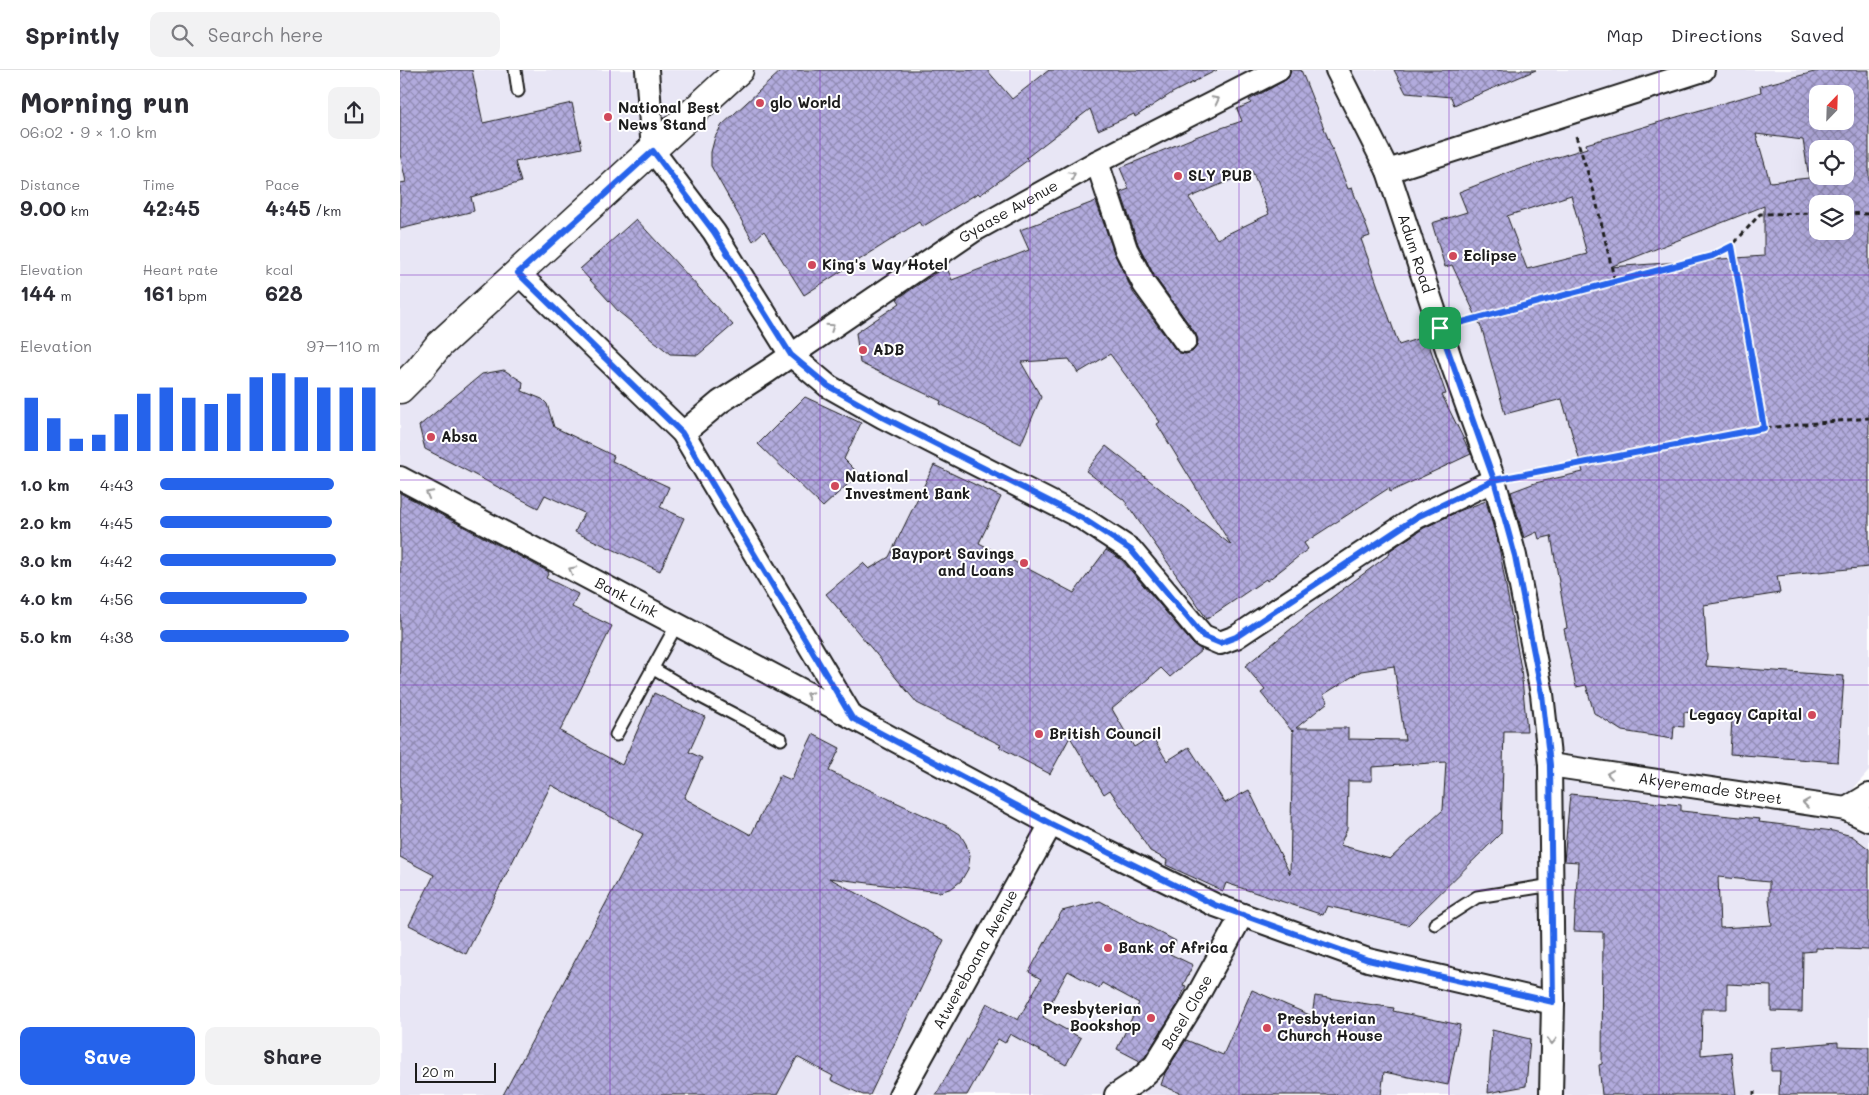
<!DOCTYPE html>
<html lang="en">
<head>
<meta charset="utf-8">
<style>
  :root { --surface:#fff; --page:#f2f2f3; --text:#2b2b33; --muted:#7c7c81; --line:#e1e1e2; --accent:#2563eb }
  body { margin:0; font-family:Mali,sans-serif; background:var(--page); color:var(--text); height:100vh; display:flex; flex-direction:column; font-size:19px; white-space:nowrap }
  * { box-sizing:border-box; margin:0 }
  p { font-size:16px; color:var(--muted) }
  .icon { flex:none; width:28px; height:28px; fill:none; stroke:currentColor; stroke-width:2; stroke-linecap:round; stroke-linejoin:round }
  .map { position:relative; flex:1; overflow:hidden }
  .details { display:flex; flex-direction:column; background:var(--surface); width:400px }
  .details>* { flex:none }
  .needle { width:32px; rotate:23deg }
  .fabs { position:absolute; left:1409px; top:15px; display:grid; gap:10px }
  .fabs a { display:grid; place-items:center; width:45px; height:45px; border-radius:10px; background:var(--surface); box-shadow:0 5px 20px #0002; font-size:25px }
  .scale { position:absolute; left:15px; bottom:12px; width:81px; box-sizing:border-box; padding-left:5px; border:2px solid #1c1c1c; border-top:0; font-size:14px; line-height:18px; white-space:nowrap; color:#1c1c1c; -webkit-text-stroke:4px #fff; paint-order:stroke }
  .pin { position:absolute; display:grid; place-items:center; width:42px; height:42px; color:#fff; margin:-21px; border-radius:10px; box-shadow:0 2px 8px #0006 }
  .round { display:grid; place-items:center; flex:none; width:52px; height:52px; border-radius:10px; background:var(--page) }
  .summary { display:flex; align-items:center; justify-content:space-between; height:85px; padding:0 20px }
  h1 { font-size:28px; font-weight:700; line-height:38px }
  .figures { display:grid; grid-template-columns:repeat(3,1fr); gap:8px; height:85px; padding:5px 20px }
  .figures div { display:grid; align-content:center }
  .figures b { font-size:21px; font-weight:700 }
  .figures small { font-size:14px; font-weight:400 }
  .figures p { font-size:14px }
  .chart { height:140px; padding:10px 20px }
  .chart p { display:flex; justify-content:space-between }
  .chart svg { width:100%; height:90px; margin-top:5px; stroke:var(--accent); stroke-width:6 }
  .action { display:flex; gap:10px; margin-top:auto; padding:10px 20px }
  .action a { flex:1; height:58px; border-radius:10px; background:var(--accent); color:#fff; font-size:20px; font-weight:700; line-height:58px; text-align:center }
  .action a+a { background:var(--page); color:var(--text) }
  ul { padding:0 20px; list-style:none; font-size:16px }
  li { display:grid; grid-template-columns:80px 60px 1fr; align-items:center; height:38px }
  li i { height:12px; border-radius:6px; background:var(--accent) }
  header { display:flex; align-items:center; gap:30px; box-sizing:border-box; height:70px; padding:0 25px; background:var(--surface); border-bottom:1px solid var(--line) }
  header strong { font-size:24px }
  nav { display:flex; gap:28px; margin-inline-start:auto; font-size:18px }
  .search { width:350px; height:45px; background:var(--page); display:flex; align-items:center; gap:12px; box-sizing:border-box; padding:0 18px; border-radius:10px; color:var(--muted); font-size:19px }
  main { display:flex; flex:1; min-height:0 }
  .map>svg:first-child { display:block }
</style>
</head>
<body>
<header>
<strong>Sprintly</strong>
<div class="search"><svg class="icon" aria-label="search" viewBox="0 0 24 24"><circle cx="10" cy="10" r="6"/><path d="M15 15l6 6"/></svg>Search here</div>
<nav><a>Map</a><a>Directions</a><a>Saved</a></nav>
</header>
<main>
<section class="details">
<div class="summary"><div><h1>Morning run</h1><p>06:02 · 9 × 1.0 km</p></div><a class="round"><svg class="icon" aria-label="share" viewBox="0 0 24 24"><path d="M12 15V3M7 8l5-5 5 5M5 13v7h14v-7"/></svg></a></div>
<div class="figures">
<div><p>Distance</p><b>9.00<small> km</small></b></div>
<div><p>Time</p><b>42:45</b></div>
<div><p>Pace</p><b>4:45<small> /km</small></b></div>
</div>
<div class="figures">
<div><p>Elevation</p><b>144<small> m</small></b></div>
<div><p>Heart rate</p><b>161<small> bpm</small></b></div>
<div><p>kcal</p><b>628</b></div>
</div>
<div class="chart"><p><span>Elevation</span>97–110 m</p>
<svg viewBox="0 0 160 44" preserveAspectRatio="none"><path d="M5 44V18M15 44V28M25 44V38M35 44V36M45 44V26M55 44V16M65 44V13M75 44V18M85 44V21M95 44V16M105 44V8M115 44V6M125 44V8M135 44V13M145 44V13M155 44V13"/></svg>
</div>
<ul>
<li><b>1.0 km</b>4:43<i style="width:79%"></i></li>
<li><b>2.0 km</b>4:45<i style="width:78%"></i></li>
<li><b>3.0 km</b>4:42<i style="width:80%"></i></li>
<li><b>4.0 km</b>4:56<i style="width:67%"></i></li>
<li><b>5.0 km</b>4:38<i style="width:86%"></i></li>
</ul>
<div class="action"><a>Save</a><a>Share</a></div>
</section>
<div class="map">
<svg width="1469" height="1025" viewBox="0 0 1469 1025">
  <defs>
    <pattern id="building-cross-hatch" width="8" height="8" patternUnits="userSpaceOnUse" patternTransform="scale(1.25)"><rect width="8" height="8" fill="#b2abdd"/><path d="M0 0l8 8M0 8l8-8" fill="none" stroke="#908ab2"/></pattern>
  </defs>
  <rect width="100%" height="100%" fill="#fff"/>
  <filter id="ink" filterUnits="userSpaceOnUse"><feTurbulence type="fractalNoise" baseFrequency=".02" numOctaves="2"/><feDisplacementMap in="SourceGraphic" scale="10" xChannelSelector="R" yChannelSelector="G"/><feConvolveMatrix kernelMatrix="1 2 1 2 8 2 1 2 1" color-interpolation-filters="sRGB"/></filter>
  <g filter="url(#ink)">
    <!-- built -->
    <path fill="#e8e6f5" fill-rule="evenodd" d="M0,0h1469v701l-16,18 16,29v277h-1469zM1418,24h27v27h-27zM1418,79h27v27h-27zM1418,134h27v27h-27z"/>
    <!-- building -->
    <path fill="url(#building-cross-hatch)" stroke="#1c1c1c" fill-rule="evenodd" d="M0,0h72l11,53 89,-20 10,45 -67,14 6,20 -50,15 3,14 -74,18v-46l6,-1 -6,-28z
      M382,0h205l25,29 37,-29h168l-45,23 -37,24 -1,-3 -36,16 -8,-21 -64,49 2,2 -48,35 -2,-2 -56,34 -3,-5 -115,73 -40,-64 -11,10 -42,-75v-14l4,-15 7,-12z
      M891,0h10l47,119 4,-1 18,48 -9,3 38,106 27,-9 20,58 -4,1 29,59 -81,38 -1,-4 -85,55 4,6 -41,32 -1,-2 -59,40 -83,-119 -38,-29 20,-25 125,99 -74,-121 3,-2 -50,-68 -32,19 -9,-14 -48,3 20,35 -20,47 -81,-40 1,-3 -81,-38 -4,-30 44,-30 -3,-4 40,-27 10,-4 5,12 77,-30 -9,-20 76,-29 18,52 19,39 42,57 4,4 7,1 6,-2 5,-6 1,-6 -2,-6 -41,-57 -17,-33 -17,-52 8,-3 -9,-21 78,-32 44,-15 -5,-12 14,-6 -2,-3 35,-19 5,-4zM852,101l17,43 -52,25 -28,-41z
      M994,0h142l-82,35 -3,-8 -45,-4z
      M1422,0h47v497l-92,9 3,17 -76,12 3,50 -1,11 138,10 -6,86 -108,-8 2,-36 -48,-6v15l-10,-1 -1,13 -51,-8 -28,-18 -8,-28 -10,2 -12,-58 3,-1 -16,-92 -12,3 -2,-7 -13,6 -13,-46 24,-9 48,-11 -21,-73 -57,15 -23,-85 -30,-64 -7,2 -13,-44 35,-11 -8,-20 54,-21 74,-23 -1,-4 175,-52 -1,-6zM1418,24h27v27h-27zM1356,64l47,6 6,38 -39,4zM1418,79h27v27h-27zM1171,125l16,59 -60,15 -20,-53zM1418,134h27v27h-27zM1364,136v50l-154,11 33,-13z
      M236,149l97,106 -35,30 -28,-1 -51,-42 -39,-43z
      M104,300l19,12 -1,9 20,8 5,5 7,23 60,29 -2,5 57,26 -9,20 24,11 -24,53 -85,-39 9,-19 -39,-18 -7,13 -113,-59 -6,-23 63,-52z
      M405,327l56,26 -17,36 15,15 -36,33 -65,-63z
      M534,395l67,32 -22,46 95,50 32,-43 16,10 71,84 9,6 -32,27 -9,-9 -49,41 22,38 18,-11 15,25 22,-14 36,56 24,-13 41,84 3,-144 -1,1 -31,-38 4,-3 -20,-24 62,-50 83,-62 -1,-3 35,-23 35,-17 27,-10 13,46 22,122 6,62h-23l-3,102 -93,92 -81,-19 -4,9 -97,-32 -3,8 -57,-26 1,-5 -17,-9 -40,-61 -6,4 -34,-57 -20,37 -51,-27 2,-2 -84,-42 -91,-109 37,-31 6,6 20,-12zM994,596l11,74 -57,-1v-11h-52l32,-26 -5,-7 38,-24zM1046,692l-3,48 -53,49 -50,-14 7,-16 1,-48h24v-14z
      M0,423l149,79 -3,6 32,16 -6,13 40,19 -52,105 62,34 32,-72 51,24 -16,35 13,6 -18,40 67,37 29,-60 11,5 22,-46 27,14 -11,23 118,55 13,8 6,10 4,12 -2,13 -7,12 -9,7 -12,4 -111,-14 115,62 -74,155h-7l-32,-15 2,-4 -36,-19 -20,38h-274l140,-261 -92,-49 -85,169 -57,-29 25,-50 -34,-18z
      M1170,724l111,11v6l79,8 -1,3 74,9 19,5 17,13v101l-53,-2v3l-13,1 -1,60 -31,-1v-25l-44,-2v25h-25l-1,46 30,-3 5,43h-134l-3,-30 3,-1 1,-132 -29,-1 4,-69 -14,-1zM1318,807l51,5v17l3,26 -52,3z
      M700,831l76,40 -6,13 23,11 -10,20 3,1 -8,18 -33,53 -5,4 -23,-12 22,-46 -37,-20 -3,5 -31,-17 -25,46 38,21 -15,27 -56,-31 -5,9 -7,-4 -31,56h-31l51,-92 31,17 23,-41 -12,-7 33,-61z
      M852,920l60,26 3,-20 79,12 -1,3 67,14 -12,60 -64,-13 -3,23h-196l-24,-10 4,-12 21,-33 37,15z
      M1092,960l38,9 -4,47 -38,7z
      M1438,972v4l31,1v48h-90l1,-24h-9v-23z"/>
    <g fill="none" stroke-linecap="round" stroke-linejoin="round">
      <defs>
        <path id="lane" d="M115,0l3,21
          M252,598l49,29 80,42
          M216,665l60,-109
          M1035,854l42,-27 75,-12"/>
        <g id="street">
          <path d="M247,0l6,81 61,81 77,123 37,31 55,31 199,101 49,32 72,86 17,7 16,-6 181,-120 77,-37"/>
          <path id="s1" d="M937,0l51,101 64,193 42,116 21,76 27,138 8,71 3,238 -2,92"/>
          <path d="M697,92l29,87 18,35 41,57"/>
          <path d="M988,101l315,-101"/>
          <path d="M118,203l165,160 169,284 199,107 164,81 153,55 185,43"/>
          <path id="s2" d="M283,363l37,-31 48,-31 205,-140 124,-69 181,-92"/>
          <path id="s3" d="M0,408l452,239"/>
          <path id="s4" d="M1150,695l296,44 23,11"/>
          <path d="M1446,739l23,-14"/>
          <path id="s5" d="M500,1025l151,-271"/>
          <path id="s6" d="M716,1025l24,-16 15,-14 38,-61 49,-89"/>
        </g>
        <path id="secondary" d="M0,319l19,-19 20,-25 300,-275"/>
      </defs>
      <!-- lane casing -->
      <use href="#lane" stroke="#1c1c1c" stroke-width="15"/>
      <!-- street casing -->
      <use href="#street" stroke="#1c1c1c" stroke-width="26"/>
      <!-- secondary casing -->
      <use href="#secondary" stroke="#1c1c1c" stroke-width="31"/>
      <!-- path -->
      <path stroke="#1c1c1c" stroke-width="3" stroke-dasharray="5 4" stroke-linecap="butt" d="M1176,66l18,56 21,90
        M1445,143l24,1
        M1063,252l249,-66 20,-10
        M1364,358l-32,-182 28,-32 58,-1
        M1119,405l245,-47 105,-10
        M1354,1025v-4"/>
      <!-- lane -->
      <use href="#lane" stroke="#fff" stroke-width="11"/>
      <!-- street -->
      <use href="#street" stroke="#fff" stroke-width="22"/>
      <!-- secondary -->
      <use href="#secondary" stroke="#fff" stroke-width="28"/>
    </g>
    <!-- one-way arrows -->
    <defs><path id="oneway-chevron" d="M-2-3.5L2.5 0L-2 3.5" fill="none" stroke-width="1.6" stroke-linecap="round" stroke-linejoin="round" transform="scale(1.25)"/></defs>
    <g stroke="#999">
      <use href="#oneway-chevron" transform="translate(816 30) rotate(-27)"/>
      <use href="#oneway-chevron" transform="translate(672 105) rotate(-29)"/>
      <use href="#oneway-chevron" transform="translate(431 257) rotate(-34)"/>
      <use href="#oneway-chevron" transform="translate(29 424) rotate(-152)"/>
      <use href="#oneway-chevron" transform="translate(172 500) rotate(-152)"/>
      <use href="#oneway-chevron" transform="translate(409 625) rotate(-152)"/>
      <use href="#oneway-chevron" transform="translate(1210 704) rotate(-172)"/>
      <use href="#oneway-chevron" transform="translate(1406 733) rotate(-172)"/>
      <use href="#oneway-chevron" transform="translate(1152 971) rotate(91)"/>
    </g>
  </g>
  <g fill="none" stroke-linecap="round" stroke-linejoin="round" filter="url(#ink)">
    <defs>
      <path id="route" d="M1040,258l54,152 -77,37 -181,120 -16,6 -17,-7 -72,-86 -49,-32 -199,-101 -55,-31 -37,-31 -77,-123 -61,-81 -135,122 164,160 170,285 199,106 164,81 153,55 185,42 -3,-237 -8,-71 -27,-138 -21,-76 270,-52 -32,-182 -20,10 -272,72"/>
    </defs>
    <!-- route casing -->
    <use href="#route" stroke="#fff" stroke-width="10"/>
    <!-- route -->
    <use href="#route" stroke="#2563eb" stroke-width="6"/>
  </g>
  <!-- grid -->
  <path fill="none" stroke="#7b2cbf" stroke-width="1" stroke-opacity="0.55" d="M210,0v1025M420,0v1025M630,0v1025M839,0v1025M1049,0v1025M1259,0v1025M0,205h1469M0,410h1469M0,615h1469M0,820h1469"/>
  <!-- markers -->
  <g fill="#d1495b" stroke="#fff" stroke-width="2">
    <circle cx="360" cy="33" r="5"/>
    <circle cx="208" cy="47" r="5"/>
    <circle cx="778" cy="106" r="5"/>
    <circle cx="1053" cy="186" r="5"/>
    <circle cx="412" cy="195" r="5"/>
    <circle cx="463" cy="280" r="5"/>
    <circle cx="31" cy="367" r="5"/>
    <circle cx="435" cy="416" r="5"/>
    <circle cx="624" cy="493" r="5"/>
    <circle cx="1412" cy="645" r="5"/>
    <circle cx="639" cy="664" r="5"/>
    <circle cx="708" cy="878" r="5"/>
    <circle cx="751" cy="948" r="5"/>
    <circle cx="867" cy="958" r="5"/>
  </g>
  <g text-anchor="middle" stroke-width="4" stroke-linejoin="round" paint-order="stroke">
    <!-- poi labels -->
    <g font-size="15" font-weight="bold" fill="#1c1c1c" stroke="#fff" text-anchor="start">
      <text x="370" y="38">glo World</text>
      <text x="218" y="43">National Best<tspan x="218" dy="17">News Stand</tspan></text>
      <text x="788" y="111">SLY PUB</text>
      <text x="1063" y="191">Eclipse</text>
      <text x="422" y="200">King's Way Hotel</text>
      <text x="473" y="285">ADB</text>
      <text x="41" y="372">Absa</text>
      <text x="445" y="412">National<tspan x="445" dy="17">Investment Bank</tspan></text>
      <text x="614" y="489" text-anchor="end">Bayport Savings<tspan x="614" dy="17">and Loans</tspan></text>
      <text x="1402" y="650" text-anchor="end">Legacy Capital</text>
      <text x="649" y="669">British Council</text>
      <text x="718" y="883">Bank of Africa</text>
      <text x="741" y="944" text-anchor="end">Presbyterian<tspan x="741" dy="17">Bookshop</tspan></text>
      <text x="877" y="954">Presbyterian<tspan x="877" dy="17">Church House</tspan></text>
    </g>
    <!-- street labels -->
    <g font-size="15" fill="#1c1c1c" stroke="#fff">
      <text dy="5" stroke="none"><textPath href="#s2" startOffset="394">Gyaase Avenue</textPath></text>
      <text dy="5" stroke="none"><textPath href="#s1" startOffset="200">Adum Road</textPath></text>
      <text dy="5" stroke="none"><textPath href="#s3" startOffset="256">Bank Link</textPath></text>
      <text dy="5" stroke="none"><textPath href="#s4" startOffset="162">Akyeremade Street</textPath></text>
      <text dy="5" stroke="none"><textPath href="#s5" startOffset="155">Atwereboana Avenue</textPath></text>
      <text dy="5" stroke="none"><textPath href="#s6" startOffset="111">Basel Close</textPath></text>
    </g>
  </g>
</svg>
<div class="fabs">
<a><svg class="needle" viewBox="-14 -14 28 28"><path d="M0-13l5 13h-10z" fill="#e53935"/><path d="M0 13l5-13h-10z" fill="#7c7c81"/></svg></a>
<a><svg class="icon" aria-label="locate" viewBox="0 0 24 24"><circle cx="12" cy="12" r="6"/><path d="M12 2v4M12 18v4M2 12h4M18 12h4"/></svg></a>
<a><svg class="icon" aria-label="layers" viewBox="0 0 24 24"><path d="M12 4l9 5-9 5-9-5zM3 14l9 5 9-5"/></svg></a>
</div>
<div class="scale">20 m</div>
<div class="pin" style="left:1040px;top:258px;background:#1e9e55"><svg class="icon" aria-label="arrive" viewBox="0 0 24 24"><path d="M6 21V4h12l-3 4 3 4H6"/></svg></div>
</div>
</main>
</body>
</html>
